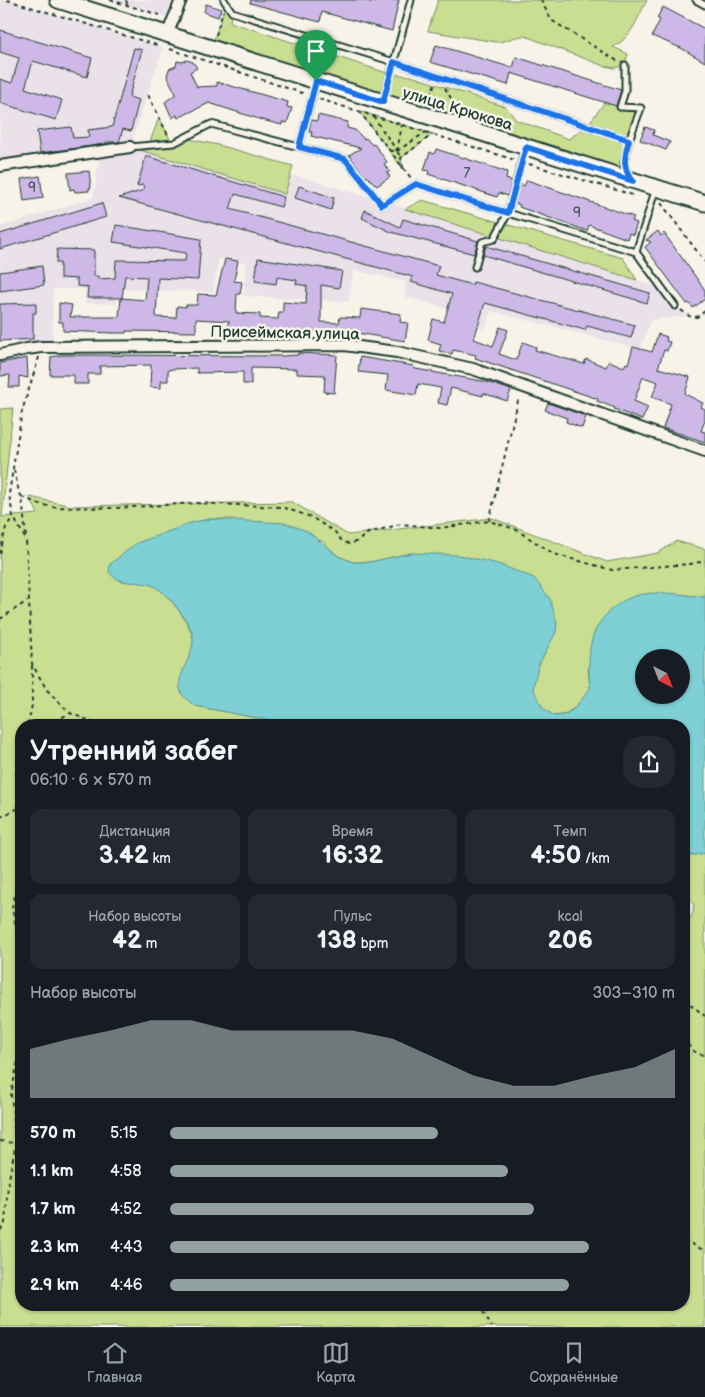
<!DOCTYPE html>
<html lang="ru">
<head>
<meta charset="utf-8">
<style>
  :root { --surface:#171b24; --page:#242831; --text:#f1f3f6; --muted:#9ea1a6; --line:#363941; --accent:#92a19f }
  body { margin:0; font-family:"Balsamiq Sans",sans-serif; background:var(--page); color:var(--text); height:100vh; display:flex; flex-direction:column; font-size:19px; white-space:nowrap }
  * { box-sizing:border-box; margin:0 }
  p { font-size:16px; color:var(--muted) }
  .icon { flex:none; width:28px; height:28px; fill:none; stroke:currentColor; stroke-width:2; stroke-linecap:round; stroke-linejoin:round }
  .map { position:relative; flex:1; overflow:hidden }
  .details { position:absolute; left:15px; top:719px; width:675px; height:592px; display:flex; flex-direction:column; background:var(--surface); border-radius:20px; box-shadow:0 1px 4px #0004 }
  .details>* { flex:none }
  .needle { width:32px; rotate:138deg }
  .tools { position:absolute; left:635px; top:649px; display:grid; gap:10px }
  .tools a { display:grid; place-items:center; width:55px; height:55px; border-radius:50%; background:var(--surface); box-shadow:0 1px 4px #0004; font-size:25px }
  .pin { position:absolute; display:grid; place-items:center; width:42px; height:42px; color:#fff; margin:-51px -21px; border-radius:50% 50% 50% 0; rotate:-45deg; box-shadow:0 0 5px #0007 }
  .pin .icon { rotate:45deg }
  .round { display:grid; place-items:center; flex:none; width:52px; height:52px; border-radius:20px; background:var(--page) }
  .summary { display:flex; align-items:center; justify-content:space-between; height:85px; padding:0 15px }
  h1 { font-size:28px; font-weight:700; line-height:38px }
  .metrics { display:grid; grid-template-columns:repeat(3,1fr); gap:8px; height:85px; padding:5px 15px }
  .metrics div { display:grid; align-content:center; border-radius:12px; background:var(--page); text-align:center }
  .metrics b { font-size:25px; font-weight:700 }
  .metrics small { font-size:14px; font-weight:400 }
  .metrics p { font-size:14px }
  .chart { height:140px; padding:10px 15px }
  .chart p { display:flex; justify-content:space-between }
  .chart svg { width:100%; height:90px; margin-top:5px; fill:var(--accent); opacity:.7 }
  ul { padding:0 15px; list-style:none; font-size:16px }
  li { display:grid; grid-template-columns:80px 60px 1fr; align-items:center; height:38px }
  li i { height:12px; border-radius:6px; background:var(--accent) }
  .tab-bar { display:flex; justify-content:space-around; align-items:center; height:70px; border-top:1px solid var(--line); background:var(--surface); font-size:14px; color:var(--muted) }
  .tab-bar a { display:grid; justify-items:center; gap:2px }
  .tab-bar .on { color:var(--accent) }
  .map>svg:first-child { display:block }
</style>
</head>
<body>
<div class="map">
<svg width="705" height="1327" viewBox="0 0 705 1327">
  <rect width="100%" height="100%" fill="#f7f3e8"/>
  <filter id="ink" filterUnits="userSpaceOnUse"><feTurbulence type="fractalNoise" baseFrequency=".02" numOctaves="2"/><feDisplacementMap in="SourceGraphic" scale="10" xChannelSelector="R" yChannelSelector="G"/><feConvolveMatrix kernelMatrix="1 2 1 2 8 2 1 2 1" color-interpolation-filters="sRGB"/></filter>
  <g filter="url(#ink)">
    <!-- built -->
    <path fill="#ebe1e8" d="M0,0h7l156,47 -33,100 155,46 5,-19 96,28 275,86 14,18 14,10 -38,4 -11,29 -149,-38 -6,18 -37,-9 2,-11 -45,-12v-15l-51,-12 -6,32 -105,-6 3,-33 -27,-5 -6,34 -86,-3 -11,2v13l-31,-1v-14h-32l-1,56h-39v-15h-13v-103l93,-29 7,-46 -100,14z
      M110,0h71l-9,19z"/>
    <!-- green -->
    <path fill="#cade92" stroke="#748e63" d="M438,0h209c-9,17 -16,39 -34,47l15,7 -3,11 -10,3 -11,-2 -79,-30c-12,0 -18,6 -29,6l-68,-11z
      M226,4l6,8 -2,10 160,52 21,2 95,31 10,13 53,19 18,-13 18,-24 15,5 21,1 -17,49 4,18 -417,-127z
      M359,111l74,23 -32,24 2,11z
      M159,117l13,26 12,-5 34,7 75,21 -8,28 -155,-47 19,-2z
      M422,200l201,58 14,22 -232,-71z
      M13,408l-11,109 36,-3 -8,-17 42,9 220,-4 56,33 144,-17 115,44 51,-9 18,-12 29,8v48l-49,-4 -68,73 2,23c-11,16 -35,43 -50,14 -2,-4 -6,-9 -7,-14 -2,-13 16,-45 23,-57l-145,-79 -41,9h-17l-15,-6 -16,-15 -89,-22h-23l-16,3 -26,10 -48,49c10,1 24,1 34,5 13,6 39,40 39,55 -1,14 -8,28 -13,40l15,25 98,19h-272v580h663v-376l9,-16 1,-9 -10,-6v-41l21,-4v474h-705v-918z"/>
    <!-- water -->
    <path fill="#7ed0d5" stroke="#589595" fill-rule="evenodd" d="M210,519l75,4 22,8 31,25 15,6h17l41,-9 47,2 40,9 36,14 16,21 7,24 -1,9 -18,34 -5,22 10,20 11,8 10,-1 10,-6 16,-20c-1,-15 -2,-30 1,-46 5,-24 28,-46 53,-49 19,-3 41,1 61,3v256l-21,4v-132h-391l-98,-19c-5,-4 -13,-9 -15,-17 -4,-18 20,-38 11,-59 -5,-12 -27,-42 -40,-45 -15,-5 -32,1 -42,-13l1,-8 27,-21 57,-21zM644,658h37v37h-37z"/>
    <!-- building -->
    <path fill="#ceb8e7" stroke="#1f3d34" d="M251,0h112l12,3 1,-3h23l-7,31 -70,-19 -2,10 -70,-19z
      M206,4l15,5 -3,8 -14,-5z
      M663,7l42,22v33l-24,-14 -29,-12 8,-16 -3,-2z
      M0,30l92,28 -5,19 -54,-16 -8,27 37,12 -6,20 -56,-17v-24l12,4 7,-25 -19,-6z
      M436,45l77,23 3,-11 105,33 -5,16 -105,-33 -3,12 -78,-23z
      M134,48l8,2 -13,47 10,3 -8,31 -8,-2 -4,13h-13v2l-66,9 -3,-22 34,-4 2,11 16,-1 -1,-7 24,-3z
      M187,60l6,2 4,6 -7,4 7,15 20,-1v-4l71,20 -1,5 5,1 -5,15 -5,-1v3l-20,-5 -53,-17 -31,15 -1,-3 -5,3 -7,-16 11,-8 -9,-18 2,-7 7,-3 1,-5 5,1z
      M318,115l30,7 -1,6 8,2 9,9 2,-1 6,7 2,-1 13,18 -3,2 6,8 -3,1 3,4 -13,9 -10,-10 -1,2 -17,-23 12,-7 -50,-12 1,-4h-3l2,-12 6,1z
      M645,127l9,3 -1,5 17,7 -4,8 -26,-10z
      M436,149l71,23 -1,7 6,2 -4,15 -9,-3 -2,4 -69,-23 1,-3 -5,-1 6,-18 4,2z
      M146,156l138,41 -3,10 -46,-13 -5,15 209,57 -3,9 36,10 1,-3 162,43 -4,13 -44,-12 -2,4 -100,-27 -11,36 19,7 7,-19 8,3 -9,24 17,6 7,-18 13,5 -1,3 49,14 2,-5 20,8 3,-6 15,6 2,-4 2,1 5,-17 19,5 6,-18 9,3 -1,4 4,1 -3,9 -3,-1 -6,18 32,9 -5,17 18,9 -2,4 4,2v11l-4,11 4,1v10l-42,-14 8,-24 -19,-7 6,-15 -15,-5 -9,24 14,6 -6,13 -28,-11 1,-1 -18,-7 1,-2 -123,-41 1,-3 -23,-5 -1,4 -13,-3 2,-7 -13,-4 5,-21 11,3 8,-28 -41,-12 2,-5 -294,-79 25,-8 -1,-5 -6,1z
      M89,171l2,17h-2v3l-14,1 -1,-3 -4,1 -2,-17z
      M40,176l3,22 -19,3 -3,-22z
      M527,180l107,37 -2,4 5,2 -4,12 -4,-2 -2,6 -38,-14 -2,6 -68,-24 1,-2 -5,-2 5,-19 4,2z
      M299,186l35,12 -3,12 -36,-12z
      M102,203l4,14 -106,32v-15z
      M365,210l35,17 3,-8 75,22 -4,13 -83,-22 -29,-14z
      M116,225l85,14 -3,41 -40,-2 -2,39 20,1 1,-12 9,1v-2h11l1,-11 18,1 9,-36 13,2 -4,20 8,1 -2,12h-3l-1,19 24,1v4l18,1 1,-7h4v-10l23,2 1,-18 -11,-2 1,-4 -20,-3 -1,7 -21,-3 3,-23 84,13 -3,17 -18,-3v37l18,1 1,-6 20,1 1,-9 40,5 -1,8 8,1 -3,18 -54,-9h-50v6h-12v-7h-29v4l-35,-1 4,-13 -33,-2v13l-70,-1v2h-13l-50,-2v-9h-4v-19l13,2 -2,12h49l2,-19 24,2 2,-23 -22,-1 -3,22h-35l1,-11 -11,-1v-7l-17,-1v-15h-4l1,-14 37,1v26h4v3l17,-1 1,-18 69,1 1,-8 -73,-11z
      M658,231l3,5 3,-3 41,57v9l-12,9 -4,-5 -2,1 -42,-57 6,-5 -5,-2z
      M486,246l164,47 -3,10 -164,-48z
      M42,266l2,19 -44,6v-19z
      M36,303v10h-3v26l-33,2v-37z
      M298,353l39,2 -3,38 -10,-1 1,-17 -28,-1v-5l-46,-1v16h-8v-12l-46,1v-5l-25,1 -4,1v11h-7v7l-11,-1 1,-22 -51,1v8h-12v10h-14v-9h-24l1,-18 10,-2 223,1 14,-1z
      M360,357l54,9 -1,2 3,1 71,13 24,8 -4,11 -24,-8v3l-32,-8 -4,17 -9,-2 3,-15 -23,-4 -2,11 -30,-5 2,-15 -30,-3z
      M27,358l1,20 -9,-2v11h-10l1,-12 -10,1v-13z
      M548,403l38,13 -4,12 -16,-6 1,-4 -22,-8z"/>
    <g fill="none" stroke-linecap="round" stroke-linejoin="round">
      <defs>
        <path id="service" d="M224,0l8,12 162,50 235,78 -5,23 4,12
          M696,0l9,5
          M625,65v26l-5,16 21,1 -12,32
          M383,101l28,-101
          M130,147l44,-4 37,-19 134,35 37,46 34,-21 92,29 -14,26 -12,3 -7,25
          M299,147l17,-65
          M525,148l-17,65 128,39 39,54
          M636,252l20,-64"/>
        <path id="minor" d="M167,35l14,-35
          M0,166l130,-19
          M0,355l27,-6 14,-2 303,-2 53,7 76,17 232,82"/>
        <path id="secondary" d="M58,0l647,203"/>
      </defs>
      <!-- service casing -->
      <use href="#service" stroke="#1f3d34" stroke-width="9"/>
      <!-- minor casing -->
      <use href="#minor" stroke="#1f3d34" stroke-width="14"/>
      <!-- secondary casing -->
      <use href="#secondary" stroke="#1f3d34" stroke-width="19"/>
      <!-- path -->
      <path stroke="#1f3d34" stroke-width="2" stroke-dasharray="4 4" stroke-linecap="butt" d="M7,0l153,46
        M110,0l53,16
        M126,0l2,6
        M541,0l10,20 68,42
        M216,35l7,-24
        M170,49l135,45
        M445,88l14,24
        M148,95l21,42
        M319,99l196,61
        M426,102l9,-18
        M359,111l52,67
        M373,116l24,35
        M390,151h7l4,7
        M397,151l29,-19
        M397,151l5,-26
        M529,164l104,31
        M403,168l-2,-10 32,-24
        M661,203l44,59
        M681,310l8,6 8,1 8,-6
        M39,357l-17,54 -13,83 4,22 13,24 6,124 15,26 23,23 30,12
        M14,470l5,22 3,5 4,40
        M22,497l14,6 16,4 63,1 81,-5 86,4 29,10 24,15 6,8 8,4 9,-3 10,-8 33,-9 39,4 49,-7 26,8 39,25 58,16 78,-6 15,-3
        M489,521l30,-124
        M0,554l6,-27 7,-10
        M0,619l29,-19
        M28,725l4,-20v-40
        M48,725l22,-12
        M21,756l-5,15 5,81
        M0,817l17,-8
        M21,865l-9,43 9,41
        M684,999l21,17
        M684,1037c4,10 10,17 21,18
        M0,1141l21,3
        M0,1231l5,-8 3,-39 8,-41 -5,-49 10,-46
        M684,1240l21,11
        M479,1305l13,22"/>
      <!-- service -->
      <use href="#service" stroke="#f7f3e8" stroke-width="5"/>
      <!-- minor -->
      <use href="#minor" stroke="#f7f3e8" stroke-width="10"/>
      <!-- secondary -->
      <use href="#secondary" stroke="#f7f3e8" stroke-width="15"/>
    </g>
  </g>
  <g fill="none" stroke-linecap="round" stroke-linejoin="round" filter="url(#ink)">
    <defs>
      <path id="route" d="M394,62l235,78c-4,16 -8,27 4,41l-107,-34 -18,66 -92,-29 -34,21 -37,-46 -46,-12 17,-66 67,21z"/>
    </defs>
    <!-- route casing -->
    <use href="#route" stroke="#fff" stroke-width="10"/>
    <!-- route -->
    <use href="#route" stroke="#1a73e8" stroke-width="6"/>
  </g>
  <g text-anchor="middle" stroke-width="5" stroke-linejoin="round" paint-order="stroke">
    <!-- number labels -->
    <g font-size="14" fill="#4b5c61">
      <text x="467" y="178">7</text>
      <text x="32" y="192">9</text>
      <text x="577" y="217">9</text>
    </g>
    <!-- street labels -->
    <g font-size="16" fill="#1f3d34" stroke="#f7f3e8">
      <text transform="translate(458 108) rotate(17)" y="6">улица Крюкова</text>
      <text transform="translate(285 332) rotate(1)" y="6">Присеймская улица</text>
    </g>
  </g>
</svg>
<div class="tools">
<a><svg class="needle" viewBox="-14 -14 28 28"><path d="M0-13l5 13h-10z" fill="#e53935"/><path d="M0 13l5-13h-10z" fill="#9ea1a6"/></svg></a>
</div>
<div class="pin" style="left:316px;top:81px;background:#1e9e55"><svg class="icon" aria-label="arrive" viewBox="0 0 24 24"><path d="M6 21V4h12l-3 4 3 4H6"/></svg></div>
<section class="details">
<div class="summary"><div><h1>Утренний забег</h1><p>06:10 · 6 × 570 m</p></div><a class="round"><svg class="icon" aria-label="share" viewBox="0 0 24 24"><path d="M12 15V3M7 8l5-5 5 5M5 13v7h14v-7"/></svg></a></div>
<div class="metrics">
<div><p>Дистанция</p><b>3.42<small> km</small></b></div>
<div><p>Время</p><b>16:32</b></div>
<div><p>Темп</p><b>4:50<small> /km</small></b></div>
</div>
<div class="metrics">
<div><p>Набор высоты</p><b>42<small> m</small></b></div>
<div><p>Пульс</p><b>138<small> bpm</small></b></div>
<div><p>kcal</p><b>206</b></div>
</div>
<div class="chart"><p><span>Набор высоты</span>303–310 m</p>
<svg viewBox="0 0 160 44" preserveAspectRatio="none"><path d="M0 44V20L10 15L20 11L30 6L40 6L50 11L60 11L70 11L80 11L90 15L100 24L110 33L120 38L130 38L140 33L150 29L160 20V44z"/></svg>
</div>
<ul>
<li><b>570 m</b>5:15<i style="width:53%"></i></li>
<li><b>1.1 km</b>4:58<i style="width:67%"></i></li>
<li><b>1.7 km</b>4:52<i style="width:72%"></i></li>
<li><b>2.3 km</b>4:43<i style="width:83%"></i></li>
<li><b>2.9 km</b>4:46<i style="width:79%"></i></li>
</ul>
</section>
</div>
<nav class="tab-bar">
<a class="on"><svg class="icon" aria-label="home" viewBox="0 0 24 24"><path d="M3 11l9-7 9 7M6 9v11h12V9"/></svg>Главная</a>
<a><svg class="icon" aria-label="map" viewBox="0 0 24 24"><path d="M3 6l6-2 6 2 6-2v14l-6 2-6-2-6 2zM9 4v14M15 6v14"/></svg>Карта</a>
<a><svg class="icon" aria-label="saved" viewBox="0 0 24 24"><path d="M7 4h10v16l-5-4-5 4z"/></svg>Сохранённые</a>
</nav>
</body>
</html>
